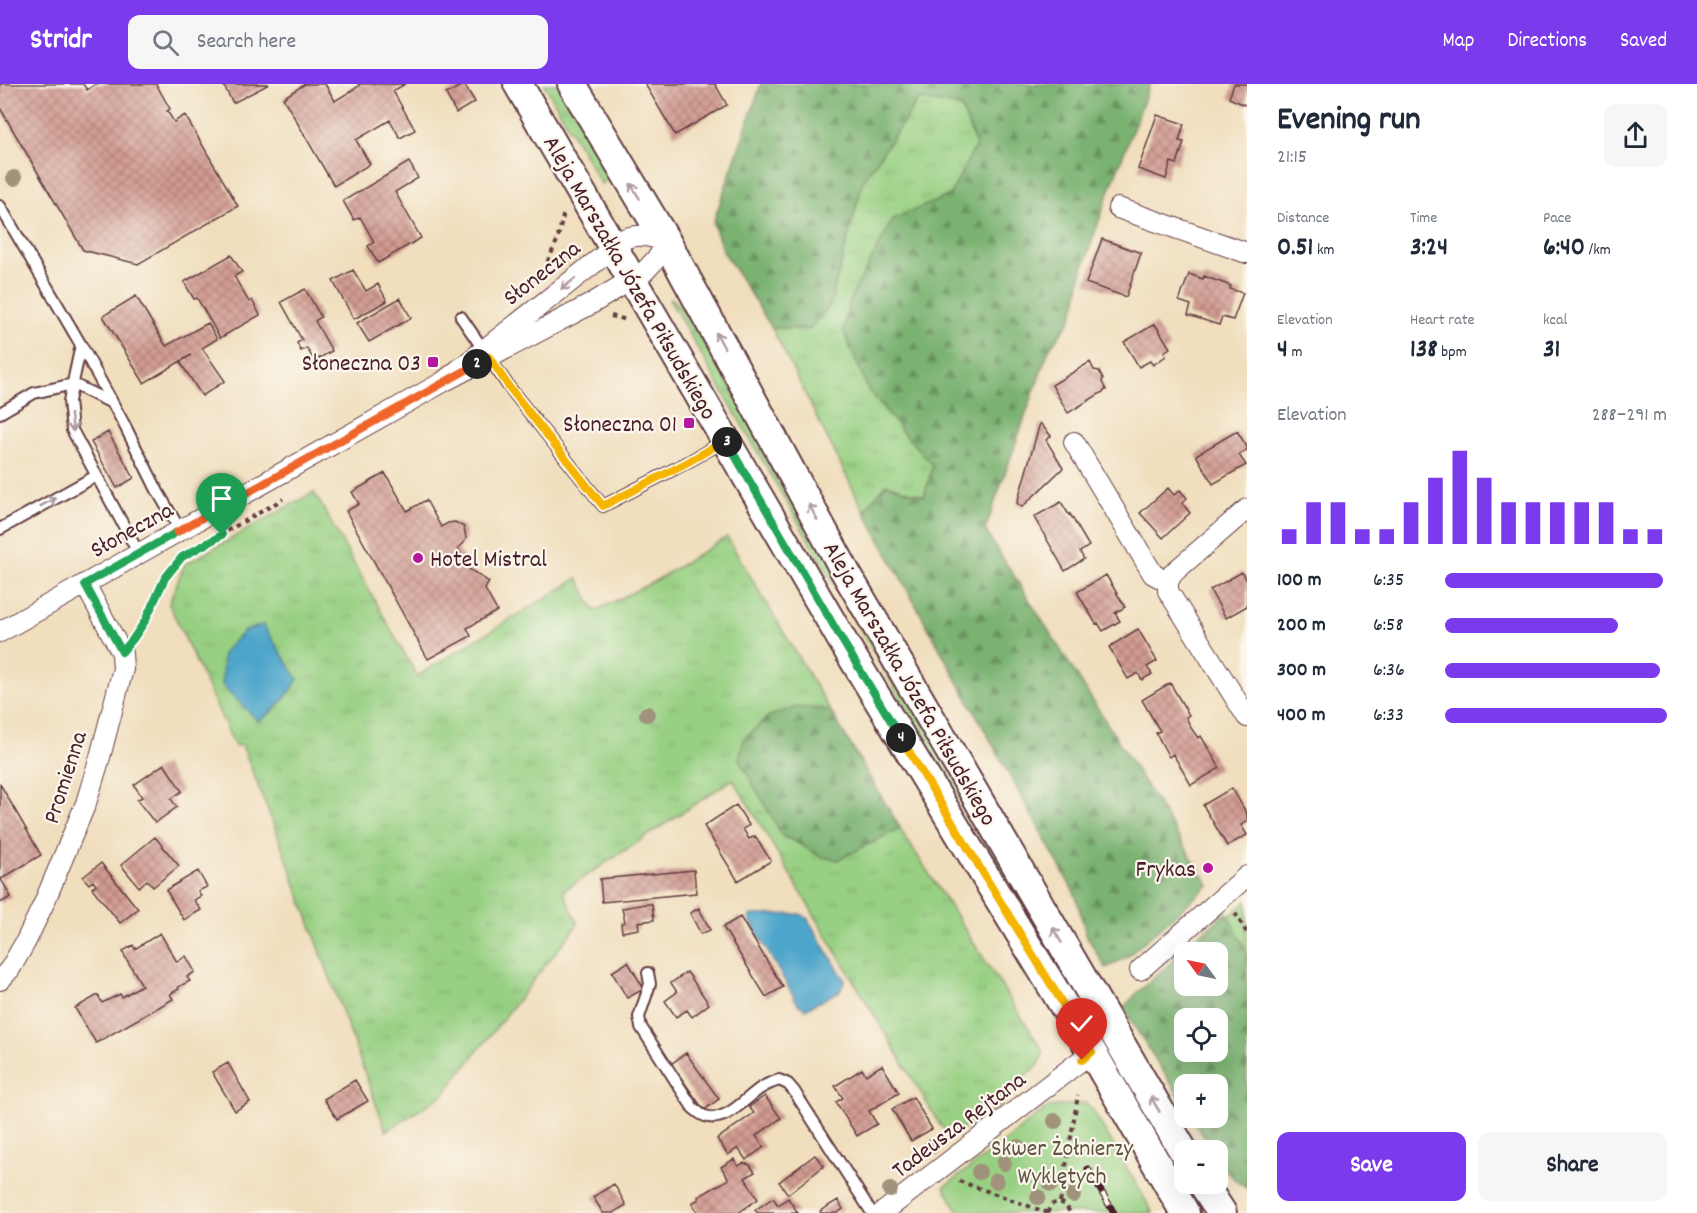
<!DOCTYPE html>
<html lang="en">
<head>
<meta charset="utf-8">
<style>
  :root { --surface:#fff; --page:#f6f6f7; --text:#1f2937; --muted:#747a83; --accent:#7c3aed }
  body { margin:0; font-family:Dekko,sans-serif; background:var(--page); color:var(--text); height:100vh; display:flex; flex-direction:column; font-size:22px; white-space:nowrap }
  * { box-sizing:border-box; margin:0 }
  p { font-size:20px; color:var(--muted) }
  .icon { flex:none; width:33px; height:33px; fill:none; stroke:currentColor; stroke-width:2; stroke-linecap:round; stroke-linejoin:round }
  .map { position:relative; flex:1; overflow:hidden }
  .details { display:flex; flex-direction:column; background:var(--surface); width:450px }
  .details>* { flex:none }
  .needle { width:39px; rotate:303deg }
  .tools { position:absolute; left:1174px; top:858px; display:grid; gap:12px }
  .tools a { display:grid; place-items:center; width:54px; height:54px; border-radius:12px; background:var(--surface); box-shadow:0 6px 24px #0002; font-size:30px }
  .pin { position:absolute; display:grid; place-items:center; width:51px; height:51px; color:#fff; margin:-62px -26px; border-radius:50% 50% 50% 0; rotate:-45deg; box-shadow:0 0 6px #0007 }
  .pin .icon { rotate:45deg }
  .km { position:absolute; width:30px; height:30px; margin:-15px; border-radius:50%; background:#222; color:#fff; font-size:16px; line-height:30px; text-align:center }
  .round { display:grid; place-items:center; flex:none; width:63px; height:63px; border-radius:12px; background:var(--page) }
  .headline { display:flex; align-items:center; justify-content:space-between; height:102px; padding:0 30px }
  h1 { font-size:33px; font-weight:700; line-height:45px }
  .metrics { display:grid; grid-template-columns:repeat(3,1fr); gap:9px; height:102px; padding:6px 30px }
  .metrics div { display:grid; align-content:center }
  .metrics b { font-size:26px; font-weight:700 }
  .metrics small { font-size:16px; font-weight:400 }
  .metrics p { font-size:16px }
  .chart { height:168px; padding:12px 30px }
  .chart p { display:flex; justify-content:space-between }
  .chart svg { width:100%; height:108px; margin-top:6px; stroke:var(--accent); stroke-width:6 }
  .cta { display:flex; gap:12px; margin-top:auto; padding:12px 30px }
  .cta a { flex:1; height:69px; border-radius:12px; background:var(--accent); color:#fff; font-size:24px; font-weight:700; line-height:69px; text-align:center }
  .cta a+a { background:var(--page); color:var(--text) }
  ul { padding:0 30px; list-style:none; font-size:20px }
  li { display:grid; grid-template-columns:96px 72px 1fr; align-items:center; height:45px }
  li i { height:15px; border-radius:8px; background:var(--accent) }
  header { display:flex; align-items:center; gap:36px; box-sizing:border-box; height:84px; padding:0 30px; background:var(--accent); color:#fff }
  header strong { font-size:28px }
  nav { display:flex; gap:33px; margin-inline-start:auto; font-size:21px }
  .search { width:420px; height:54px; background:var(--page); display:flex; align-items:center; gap:15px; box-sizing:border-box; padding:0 21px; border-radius:12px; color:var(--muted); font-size:22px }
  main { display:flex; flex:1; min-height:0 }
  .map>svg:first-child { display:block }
</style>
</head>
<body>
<header>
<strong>Stridr</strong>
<div class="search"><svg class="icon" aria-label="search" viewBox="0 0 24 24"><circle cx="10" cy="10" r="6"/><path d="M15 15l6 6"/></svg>Search here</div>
<nav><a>Map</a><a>Directions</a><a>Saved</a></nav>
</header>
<main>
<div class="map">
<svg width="1247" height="1129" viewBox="0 0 1247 1129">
  <defs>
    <pattern id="grass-tufts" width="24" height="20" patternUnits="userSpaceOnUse" patternTransform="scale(1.5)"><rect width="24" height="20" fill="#98d083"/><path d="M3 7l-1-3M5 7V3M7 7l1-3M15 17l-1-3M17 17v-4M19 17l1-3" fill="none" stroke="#84b271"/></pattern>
    <pattern id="forest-firs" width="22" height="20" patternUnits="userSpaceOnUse" patternTransform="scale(1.5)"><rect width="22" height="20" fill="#7ab271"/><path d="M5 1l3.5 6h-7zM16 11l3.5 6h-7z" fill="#66905d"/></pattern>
    <pattern id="building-cross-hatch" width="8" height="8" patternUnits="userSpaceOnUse" patternTransform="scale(1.5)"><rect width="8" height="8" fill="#d29b91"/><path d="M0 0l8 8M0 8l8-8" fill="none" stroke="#ac7e77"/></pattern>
  </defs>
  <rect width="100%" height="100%" fill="#fbf7ec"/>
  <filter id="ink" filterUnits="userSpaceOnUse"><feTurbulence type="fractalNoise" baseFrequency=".0167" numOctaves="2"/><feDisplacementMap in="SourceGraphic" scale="12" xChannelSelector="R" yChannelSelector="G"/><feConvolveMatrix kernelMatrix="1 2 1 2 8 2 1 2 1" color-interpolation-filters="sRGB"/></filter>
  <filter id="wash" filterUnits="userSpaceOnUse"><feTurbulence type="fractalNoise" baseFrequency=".008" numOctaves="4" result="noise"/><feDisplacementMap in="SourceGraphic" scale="24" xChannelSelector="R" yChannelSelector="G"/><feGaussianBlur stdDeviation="1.35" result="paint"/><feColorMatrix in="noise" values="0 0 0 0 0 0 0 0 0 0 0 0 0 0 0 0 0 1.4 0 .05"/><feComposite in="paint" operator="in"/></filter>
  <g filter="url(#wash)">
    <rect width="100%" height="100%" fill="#f0debd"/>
    <!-- grass -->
    <path fill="url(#grass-tufts)" stroke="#717857" stroke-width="1.5" d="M544,0h15l55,92 -13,8z
      M919,15l42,8 15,38 -26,50 -57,25 9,211 31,34 -9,32 -38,-13 -22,27 -92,-183 38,1 20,-24 33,-124z
      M671,214l5,4 25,36 86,143 289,511 -5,4 -111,-195 -291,-502z
      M314,408l103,184 161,-98 17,33 60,-30 72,-44 177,298 140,217 -6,14 -29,23 -6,15 -53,32 -10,-11 -207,-346 -170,112 15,33 -135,171 -57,36 -107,-293 -37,-93 -7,1 -66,-142 15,-39z
      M1226,827l4,5 3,-3 14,25 -21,-23 -52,46v-4z
      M1087,926l98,174 20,29h-6l-118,-199z"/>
    <!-- forest -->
    <path fill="url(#forest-firs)" stroke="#62684e" stroke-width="1.5" fill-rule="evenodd" d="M761,0h389l-44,116 -24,71 -6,33 -6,17 -21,28 -64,181 224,355 -82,72 -21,11 -20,-33 -10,-39 -212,-385 22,-27 38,12 9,-30 -31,-35 -34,-42 -25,-59 7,-31 43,-80 57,-24 26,-50 -15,-38 -42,-8 -56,82 -33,124 -20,24 -38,-1 -49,-77 -10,-28z
      M796,623l34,3 70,118 -62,32 -16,-3 -28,-16 -11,-4 -44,-78 5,-20 25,-23z
      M1226,831l8,8 13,27v239c-13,-9 -29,-22 -29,-39h-5l-21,-32h26v-34h-33v22l-62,-98 16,-17zM1185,868h33v34h-33zM1185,934h33v34h-33z"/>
    <!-- park -->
    <path fill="#98d083" stroke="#717857" stroke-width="1.5" d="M1247,817v51l-18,-35z
      M1086,1019l6,6 61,104h-194l-15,-26 51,-38 53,-42z"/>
    <!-- water -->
    <path fill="#4ea5cb" stroke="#4c627b" stroke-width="1.5" d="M263,541l35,54c-8,15 -25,34 -40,42l-36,-36 1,-32 21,-22z
      M801,830l6,4 38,62 -5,11 -35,18 -7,-5 -49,-85 2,-4z"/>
    <g id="blocks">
      <!-- building -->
      <path fill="url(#building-cross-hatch)" d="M0,0h83l4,6 9,-6h60l14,25 -3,2 7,11 11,-7 53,91 -100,58 -55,-14 -83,-142z
        M223,0h46l-36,19z
        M305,0h20l10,17 24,-15 -1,-2h47l-12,7 22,39 -15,8 -10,-18 -34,20 14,24 -36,22 -51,-88z
        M464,0l11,18 -19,11 -10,-19z
        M645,0h70l12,21 -52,30z
        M1234,0h13v21h-2l-16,-7z
        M1157,31l27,9 -5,17 5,1 -7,22 -6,-2 -5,17 -28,-10z
        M409,78l9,16 -23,14 26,46 -43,25 -10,-17 6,-4 -14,-25 -6,3 -11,-19z
        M1102,155l39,14 -15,44 -40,-14z
        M231,171l11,17 -8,4 15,26 3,-2 8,15 -40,23 -23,-40 -3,1 -10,-17z
        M353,186l13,21 12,-7 9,17 -33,18 -21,-38z
        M1189,190l14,5 1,-3 27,10 -1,3 13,4 -10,27 -11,-3 -3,8 -31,-10 3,-10 -12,-4z
        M305,205l16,28 -6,4 17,30 -18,10 -7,-13 -6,3 -4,-8 5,-3 -21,-38z
        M136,212l30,50 42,-23 9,16 -15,9 23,33 -23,15 -22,-34 11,-7 -47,28 -41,-67z
        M400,214l11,20 -42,24 -12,-19z
        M1155,240l15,24 -6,4 2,4 -13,9 -3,-4 -11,6 -15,-25z
        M1090,278l4,8 5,1 4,7 -1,4 4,8 -38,23 -16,-28z
        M1040,339l11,13 -5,4 17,28 -41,39 -5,-4z
        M1237,347l10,16v3l-8,5 7,10 -33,19 -17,-29z
        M108,348l26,46 -17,10 -26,-46z
        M385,389l22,38 19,-11 15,27 7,-4 7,-1 9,5 2,11 -3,6 -5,4 11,21 20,13 -4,7 12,22 -30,17 4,8 -43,23 -82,-148 13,-7 -7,-12z
        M1168,404l6,7 6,-5 7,8 -5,5 8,10 -27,25 -23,-25z
        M1061,418l8,13 1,-1 19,32 -9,6 4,7 -19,12 -31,-54z
        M1242,488l5,9v25l-21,12 -16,-28z
        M1106,491l19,32 -10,6 5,8 -17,10 -5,-8 -2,1 -19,-32z
        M1138,545l19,32 -10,6 5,7 -10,6 -4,-7 -10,6 -19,-32z
        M1170,599l19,32 -3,2 5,11 7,10 3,-2 19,32 -29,17 -18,-31 -4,3 -13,-24 4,-2 -18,-31z
        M164,680l18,27 -11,8 6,8 -22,16 -18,-23 5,-3 -8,-12z
        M0,700l41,71 -40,24 10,18 -11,6z
        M1232,704l15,26v8l-6,3 6,10 -20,11 -24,-41z
        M736,721l13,20 -6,4 6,10 6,-3 16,25 -33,20 -34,-55z
        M155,753l24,29 -26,21 -6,-7 -8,7 -18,-22z
        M101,779l37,46 -18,14 -28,-35 4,-3 -3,-4 -4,3 -6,-7z
        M694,786l2,23 -94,9 -2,-23z
        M198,787l9,16 -9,4 3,5 -7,4 7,10 -17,10 -18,-30z
        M646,820h6l2,16 -16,2 1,7 -17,3 -1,-9 4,-1 -3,-14z
        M699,824l11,22 -9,4 -11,-21z
        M740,833l43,70 -17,10 -43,-70z
        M160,849l17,29 9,-6 9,16 -8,5 3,4 -12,6 1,2 -9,5 3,5 -77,44 -21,-35 23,-13 4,8 18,-9 2,3 20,-12 -18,-30 -1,-4 10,-6 2,4z
        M628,878l16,27 -17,9 -15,-26z
        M687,888l22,32 -17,13 -5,-7 -11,7 -11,-16 12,-9 -6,-9z
        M686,969l33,46 -15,11 -33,-46z
        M228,979l22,39 -15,9 -23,-39z
        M882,981l17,28 -30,18 8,13 -20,12 -21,-34 7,-4 -8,-12 27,-17 4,6z
        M355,996l13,21 -31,18 -13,-20z
        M765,1012l16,22 -25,18 8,11 -18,13 -8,-12 -10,7 -11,-16 37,-26 -5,-6z
        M913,1013l19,32 -21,12 -19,-32z
        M815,1071l9,11 -36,28 -9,-12z
        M734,1075l4,7 6,-3 6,2 5,7 -10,6 13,21 -20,14h-40l-6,-10 7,-4 -1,-2 31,-18 -8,-12z
        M614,1100l12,21 -13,8h-10l-10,-16z
        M773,1114l5,7 10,-7 10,15h-40l-3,-3z
        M838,1116l5,9 -6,4h-16l-1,-2z"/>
    </g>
  </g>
  <g filter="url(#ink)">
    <use href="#blocks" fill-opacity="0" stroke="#633c41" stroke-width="1.5"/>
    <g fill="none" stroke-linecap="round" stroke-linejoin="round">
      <defs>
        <path id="lane" d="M0,122l81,139 44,81 33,66 22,38
          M461,233l48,70 94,119 85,-44 38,-22
          M81,261l-12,56 3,29 67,124
          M0,329l34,-20 39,-9 39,19
          M0,445l96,-53
          M648,889l2,11 -11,33 2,10 52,81c4,3 8,7 12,8 21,8 40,-18 56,-28 6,-4 12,-6 18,-8l9,4 6,7 78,122"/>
        <path id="street" d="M1118,124l129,45
          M1074,358l79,132 15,8
          M1247,425l-74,64 -5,9v9l79,126
          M0,548l443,-250 148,-78 53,-32 15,-16 7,-15c-14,-4 -26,-8 -40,-3l-183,144
          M1140,886l107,-94
          M0,896l10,-11 16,-28 18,-38 42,-100 14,-46 23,-88 -1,-16 -37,-69
          M882,1129l210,-161"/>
        <path id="secondary" d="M518,0l324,556 250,412 93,161
          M572,0l94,157 180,332 339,581
          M1203,1100l19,29"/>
      </defs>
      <!-- lane casing -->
      <use href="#lane" stroke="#633c41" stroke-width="14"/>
      <!-- street casing -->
      <use href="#street" stroke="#633c41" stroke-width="22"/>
      <!-- secondary casing -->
      <use href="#secondary" stroke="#633c41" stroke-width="32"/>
      <!-- path -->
      <path stroke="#633c41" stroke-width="4" stroke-dasharray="4.5 4.5" stroke-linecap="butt" d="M540,194l17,-37 7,-29
        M611,232l16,4
        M136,552l9,-15 20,-43 17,-21 101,-58
        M1235,829l12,20
        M959,1097l89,32
        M1060,1118l18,-107
        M1048,1129c1,-10 9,-13 18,-8l4,8"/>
      <!-- lane -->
      <use href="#lane" stroke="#fff" stroke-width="10"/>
      <!-- street -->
      <use href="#street" stroke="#fff" stroke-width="20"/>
      <!-- secondary -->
      <use href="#secondary" stroke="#fff" stroke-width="28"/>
      <defs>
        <path id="rail" d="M1088,1085l26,44"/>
      </defs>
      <!-- rail casing -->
      <use href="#rail" stroke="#4a1f2b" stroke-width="7"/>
      <!-- rail -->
      <use href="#rail" stroke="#fbf7ec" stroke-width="4.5" stroke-dasharray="14" stroke-linecap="butt"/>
    </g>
    <!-- trees -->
    <g fill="#a1927b">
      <circle cx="14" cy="94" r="8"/>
      <circle cx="647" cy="630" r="8"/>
      <circle cx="1055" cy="1037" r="8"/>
      <circle cx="932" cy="1062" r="8"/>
      <circle cx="1018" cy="1063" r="8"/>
      <circle cx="1004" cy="1079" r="8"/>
      <circle cx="979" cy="1088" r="8"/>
      <circle cx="996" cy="1097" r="8"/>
      <circle cx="1051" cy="1100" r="8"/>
      <circle cx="890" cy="1106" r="8"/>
      <circle cx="1073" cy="1111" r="8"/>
      <circle cx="1038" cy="1113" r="8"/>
    </g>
    <!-- one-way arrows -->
    <defs><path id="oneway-shaft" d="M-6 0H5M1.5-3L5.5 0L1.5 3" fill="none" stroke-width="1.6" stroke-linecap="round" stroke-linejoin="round" transform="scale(1.5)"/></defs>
    <g stroke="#ae9aa0">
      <use href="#oneway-shaft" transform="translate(635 107) rotate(-121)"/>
      <use href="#oneway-shaft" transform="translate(568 200) rotate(142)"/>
      <use href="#oneway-shaft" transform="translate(720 256) rotate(-118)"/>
      <use href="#oneway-shaft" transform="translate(72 339) rotate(82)"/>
      <use href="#oneway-shaft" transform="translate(48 418) rotate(-29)"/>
      <use href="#oneway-shaft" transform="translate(813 428) rotate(-118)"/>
      <use href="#oneway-shaft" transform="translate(1057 851) rotate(-120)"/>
      <use href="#oneway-shaft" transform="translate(1155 1020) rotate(-120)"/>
    </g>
  </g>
  <g fill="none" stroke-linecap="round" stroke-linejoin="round" filter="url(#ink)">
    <defs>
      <path id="split-1" d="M177,448l-92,52 37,68 11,-13 12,-18 20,-43 17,-21 40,-22"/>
      <path id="split-2" d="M177,448l300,-168"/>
      <path id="split-3" d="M477,280l12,-7 20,30 94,119 85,-44 38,-22 1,2"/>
      <path id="split-4" d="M727,358l115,198 59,98"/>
      <path id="split-5" d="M901,654l191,314 -10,8"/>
    </defs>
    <!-- split-1 casing -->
    <use href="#split-1" stroke="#fff" stroke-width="12"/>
    <!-- split-2 casing -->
    <use href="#split-2" stroke="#fff" stroke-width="12"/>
    <!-- split-3 casing -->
    <use href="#split-3" stroke="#fff" stroke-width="12"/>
    <!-- split-4 casing -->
    <use href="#split-4" stroke="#fff" stroke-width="12"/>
    <!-- split-5 casing -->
    <use href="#split-5" stroke="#fff" stroke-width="12"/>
    <!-- split-1 -->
    <use href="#split-1" stroke="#22a559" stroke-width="8"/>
    <!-- split-2 -->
    <use href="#split-2" stroke="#f0652b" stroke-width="8"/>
    <!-- split-3 -->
    <use href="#split-3" stroke="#f5b400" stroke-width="8"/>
    <!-- split-4 -->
    <use href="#split-4" stroke="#22a559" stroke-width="8"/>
    <!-- split-5 -->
    <use href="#split-5" stroke="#f5b400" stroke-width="8"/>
  </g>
  <!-- markers -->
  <g fill="#b5179e" stroke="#fbf7ec" stroke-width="2">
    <rect x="427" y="272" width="12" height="12" rx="3"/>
    <rect x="683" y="333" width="12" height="12" rx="3"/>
    <circle cx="418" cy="474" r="6"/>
    <circle cx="1208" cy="784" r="6"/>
  </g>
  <g text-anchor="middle" stroke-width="4.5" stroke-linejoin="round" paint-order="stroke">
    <!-- street labels -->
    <g font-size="24" fill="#4a1f2b" stroke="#fbf7ec">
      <text transform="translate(541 188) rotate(-38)" y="8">Słoneczna</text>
      <text transform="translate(631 193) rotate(60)" y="8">Aleja Marszałka Józefa Piłsudskiego</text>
      <text transform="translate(131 445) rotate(-29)" y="8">Słoneczna</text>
      <text transform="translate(911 599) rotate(60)" y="8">Aleja Marszałka Józefa Piłsudskiego</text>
      <text transform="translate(64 693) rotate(-72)" y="8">Promienna</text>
      <text transform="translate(958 1040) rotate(-37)" y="8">Tadeusza Rejtana</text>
    </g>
    <!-- poi labels -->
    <g font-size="24" fill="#4a1f2b" stroke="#fbf7ec" text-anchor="end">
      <text x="421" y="286">Słoneczna 03</text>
      <text x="677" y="347">Słoneczna 01</text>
      <text x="430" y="482" text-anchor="start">Hotel Mistral</text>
      <text x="1196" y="792">Frykas</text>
    </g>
    <!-- park labels -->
    <g font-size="24" fill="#615445" stroke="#fbf7ec">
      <text x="1062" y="1071">Skwer Żołnierzy<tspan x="1062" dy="28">Wyklętych</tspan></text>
    </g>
  </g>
</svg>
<div class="tools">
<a><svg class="needle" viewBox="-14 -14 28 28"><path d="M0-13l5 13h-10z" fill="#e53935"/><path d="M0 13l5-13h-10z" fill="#747a83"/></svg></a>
<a><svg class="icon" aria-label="locate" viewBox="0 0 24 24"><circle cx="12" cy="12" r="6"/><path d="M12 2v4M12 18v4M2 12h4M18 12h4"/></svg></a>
<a>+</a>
<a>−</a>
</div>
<div class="pin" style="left:222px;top:451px;background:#1e9e55"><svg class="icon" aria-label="arrive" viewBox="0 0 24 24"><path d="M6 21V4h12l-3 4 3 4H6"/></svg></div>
<div class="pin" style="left:1082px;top:976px;background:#d93025"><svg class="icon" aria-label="check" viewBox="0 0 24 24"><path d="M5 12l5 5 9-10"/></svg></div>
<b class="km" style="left:477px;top:280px">2</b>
<b class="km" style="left:727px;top:358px">3</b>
<b class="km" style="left:901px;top:654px">4</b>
</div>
<section class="details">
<div class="headline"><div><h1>Evening run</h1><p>21:15</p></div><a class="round"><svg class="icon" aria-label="share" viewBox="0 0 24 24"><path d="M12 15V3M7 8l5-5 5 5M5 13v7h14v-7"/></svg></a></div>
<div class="metrics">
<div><p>Distance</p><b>0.51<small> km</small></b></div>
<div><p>Time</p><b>3:24</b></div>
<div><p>Pace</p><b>6:40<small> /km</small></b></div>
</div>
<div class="metrics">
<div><p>Elevation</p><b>4<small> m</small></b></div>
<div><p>Heart rate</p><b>138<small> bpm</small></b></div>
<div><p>kcal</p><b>31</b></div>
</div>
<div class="chart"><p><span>Elevation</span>288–291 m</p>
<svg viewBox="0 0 160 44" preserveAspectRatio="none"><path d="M5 44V38M15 44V27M25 44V27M35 44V38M45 44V38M55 44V27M65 44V17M75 44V6M85 44V17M95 44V27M105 44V27M115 44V27M125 44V27M135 44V27M145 44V38M155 44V38"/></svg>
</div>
<ul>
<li><b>100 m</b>6:35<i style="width:98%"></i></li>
<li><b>200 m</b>6:58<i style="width:78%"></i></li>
<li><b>300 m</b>6:36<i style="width:97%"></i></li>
<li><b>400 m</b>6:33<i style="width:100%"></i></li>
</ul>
<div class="cta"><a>Save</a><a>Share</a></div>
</section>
</main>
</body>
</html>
